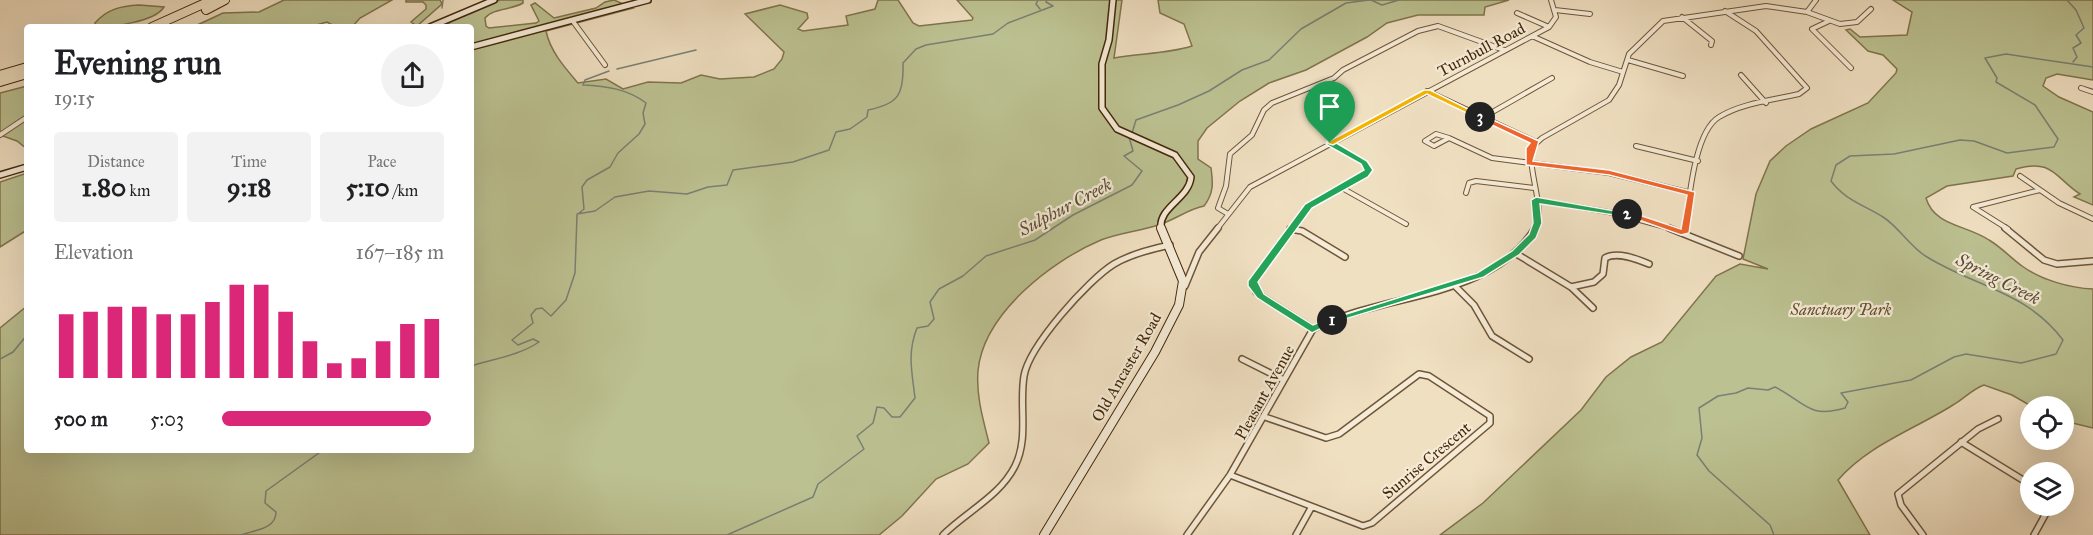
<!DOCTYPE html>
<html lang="en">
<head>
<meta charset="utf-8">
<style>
  :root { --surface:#fff; --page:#f2f2f2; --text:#202124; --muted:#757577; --accent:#db2777 }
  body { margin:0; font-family:"IM FELL Great Primer",serif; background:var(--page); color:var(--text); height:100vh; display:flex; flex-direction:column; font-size:22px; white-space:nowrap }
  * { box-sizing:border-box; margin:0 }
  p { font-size:20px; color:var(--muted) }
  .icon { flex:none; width:33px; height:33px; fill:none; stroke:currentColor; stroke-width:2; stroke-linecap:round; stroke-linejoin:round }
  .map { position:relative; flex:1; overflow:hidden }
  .panel { position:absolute; left:24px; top:24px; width:450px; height:429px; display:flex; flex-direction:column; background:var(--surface); border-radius:6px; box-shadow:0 6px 24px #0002 }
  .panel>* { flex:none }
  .controls { position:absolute; left:2020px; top:396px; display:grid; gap:12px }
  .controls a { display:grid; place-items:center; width:54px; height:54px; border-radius:50%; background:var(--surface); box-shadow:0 6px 24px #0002; font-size:30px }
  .pin { position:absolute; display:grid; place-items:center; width:51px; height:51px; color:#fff; margin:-62px -26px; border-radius:50% 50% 50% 0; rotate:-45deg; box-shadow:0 0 6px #0007 }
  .pin .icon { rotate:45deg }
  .km { position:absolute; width:30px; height:30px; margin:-15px; border-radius:50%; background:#222; color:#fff; font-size:16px; line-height:30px; text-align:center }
  .round { display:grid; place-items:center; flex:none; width:63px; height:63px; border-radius:32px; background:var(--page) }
  .head { display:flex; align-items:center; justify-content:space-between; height:102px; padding:0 30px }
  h1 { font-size:33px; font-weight:700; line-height:45px }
  .metrics { display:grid; grid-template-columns:repeat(3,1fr); gap:9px; height:102px; padding:6px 30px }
  .metrics div { display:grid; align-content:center; border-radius:6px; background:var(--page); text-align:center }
  .metrics b { font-size:26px; font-weight:700 }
  .metrics small { font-size:16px; font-weight:400 }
  .metrics p { font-size:16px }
  .chart { height:168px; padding:12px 30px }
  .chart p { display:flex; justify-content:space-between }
  .chart svg { width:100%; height:108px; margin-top:6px; stroke:var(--accent); stroke-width:6 }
  ul { padding:0 30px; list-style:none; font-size:20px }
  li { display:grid; grid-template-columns:96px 72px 1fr; align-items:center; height:45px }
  li i { height:15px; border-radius:8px; background:var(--accent) }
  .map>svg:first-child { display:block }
</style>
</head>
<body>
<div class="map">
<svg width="2093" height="535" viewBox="0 0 2093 535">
  <rect width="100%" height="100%" fill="#f0e0c2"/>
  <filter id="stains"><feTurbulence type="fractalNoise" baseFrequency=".00333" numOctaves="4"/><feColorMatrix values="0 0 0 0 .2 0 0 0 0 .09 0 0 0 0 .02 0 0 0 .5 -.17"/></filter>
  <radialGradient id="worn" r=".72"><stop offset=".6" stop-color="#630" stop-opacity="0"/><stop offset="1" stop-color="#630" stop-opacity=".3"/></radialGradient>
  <!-- green -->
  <path fill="#bcc191" stroke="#80744d" stroke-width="1.5" d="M284,0h108l-32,18 -8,9h-16l-9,-5 -18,5h-116l30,-14 36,-1z
    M406,0h34l2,4 -25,22 -6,-4 15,-13v-4l-3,-3h-17z
    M500,0h23v3c-11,7 -30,5 -38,15l1,8 3,2 47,-5 3,-2 -8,-16 4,-2 19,15 42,-10 9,-6 9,-2 19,8 -87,23c4,20 19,37 32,52l28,-4 17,10 25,-7 33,1 20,-8 19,4 34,-2 20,-8 8,-10 2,-7 -39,-38 35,-9 27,8 1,5 -10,11 5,2 45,-6 -2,-9 29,-7 3,-9h20l15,23 6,3 53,-6 1,-2 -16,-18h165l-8,58c26,-5 53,-4 78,-12l-8,-22 -24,-11 -2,-13h351l-24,7 -1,8h-66l-31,8 -20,14 -61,33 -37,13 -29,18 -33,27 -9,13v18l13,9c2,15 3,25 -7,38 -16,3 -29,14 -46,19 -18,6 -39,8 -57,15 -50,21 -118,74 -123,131 -2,25 5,48 11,72l-21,21 -32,15 -34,37 -23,19h-879v-207l27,-22v144h444v-423h-34z
    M1893,0h200v80l-36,-6 -11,4 -3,8 16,11 34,15v93l-19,-8 6,-3c-25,-16 -27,-36 -64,-25l-3,7 -66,10 -21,12c8,28 41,27 63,42 12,7 22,18 33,26 19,14 48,22 71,23v139l-29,-7v-15h-33l-19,-11 -28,-10c-13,5 -19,13 -31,20 -38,24 -85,40 -115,75l32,55h-430l43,-32 98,-93 25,-33 25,-20 31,-15 54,-66 24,-12 28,5 -25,-10 13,-65 14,-33 16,-15 25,-17 57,-26 28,-30 1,-4 -14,-14 -15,-4 -22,-21 4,-1 10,8 47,-2 5,-23z
    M139,5l25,2c-9,15 -52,20 -69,20v-4c12,-14 26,-17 44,-18z
    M27,86v63l-10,-8 -17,-6v-42z
    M27,173v57l-27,17v-65z"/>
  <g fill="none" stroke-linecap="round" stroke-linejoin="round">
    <!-- stream -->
    <path stroke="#798074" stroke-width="1.5" d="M1038,0l-2,4 4,5
      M1371,0l11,5 17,-5
      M2067,0l9,10 8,18 -8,7 5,8 -8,5 4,9 -4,5
      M442,8l1,-8
      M449,23l2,4
      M617,69l79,-19
      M1132,133l4,-13 42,-15 31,-14 33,-21 27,-10 32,-31 45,-26 23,-3
      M577,214l18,-3 20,-14 34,-6 38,3 21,-7 19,-2 6,-15 60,-8 36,-12 7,-18 14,-3 17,-12 1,-7c31,-6 36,-16 35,-47l13,-14 10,-4 67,-11 15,-11 45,-17 -7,-4 1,-2
      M578,214l6,-5 -2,-22 5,-7 23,-13 8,-14 21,-19 6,-10 -2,-11 3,-10c-18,-14 -40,-17 -63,-18l2,-5 24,-9
      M0,359l13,-7 14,-17
      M471,366c25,-8 47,-10 68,-24l-6,-3 -15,6 -6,-5 21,-17 -2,-8 5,-6 6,-1 9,8 15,-16 9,-27 2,-58
      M241,535c14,-5 35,-6 35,-23l-11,-9 1,-12 57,-41
      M727,535l86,-38 5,-13 46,-35 -7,-13 16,-13 4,-16 7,1 8,9h8l15,-19c-3,-26 -8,-45 2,-70l11,-2 6,-7 -4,-17 9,-13 24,-13 23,-20 49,-16 38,-25 59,-30 10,-14 -18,-15 9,-5 -4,-14
      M1774,535l-4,-10 -61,-54 -12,-16 5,-17 -3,-30 19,-12 18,-3 12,-5 20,2 7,-3c30,15 33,32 70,21l3,-6 -7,-9 70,-13 43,-23 12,-3 55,9 35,-9 7,-14c-36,-48 -87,-53 -136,-83 -17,-10 -27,-29 -44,-40 -19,-12 -38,-17 -52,-36l5,-16 14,-9 44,-2 66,-14 14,1 33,12 47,-6 4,-8 -23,-34 -39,-23 1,-4 -12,-20 21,-4 87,13"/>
    <defs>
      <path id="street-far1" d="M1555,10l35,4
        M1807,12l9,-12
        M1517,13l32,14
        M1682,17l30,24 -1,4
        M572,20l33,45
        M1829,21l-17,8 39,39
        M1532,36l58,26 33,10
        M1628,60l55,16
        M1741,75l25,28
        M2081,88l12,4
        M1427,91l109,51
        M1482,118l70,-40
        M1436,134l13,4 -15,8 -9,-5z
        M0,135l27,-18
        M1449,138l43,20 117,15 82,20
        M1636,146l62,15
        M2020,176l39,27 34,16
        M1342,188l64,36
        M1466,193l3,-10 7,-2 58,7
        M1536,200l78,13 59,16
        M1228,214l-10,-6 8,-22 4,-32 22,-19 12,-25 8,-7 62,-25 9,-8 75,-39 20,-5 66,24
        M1217,229l33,-42 299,-160 7,-10 -5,-17
        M1291,229l17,-23 61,-36 -5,-7 -34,-20
        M1535,229c11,-19 -7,-57 -4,-81l11,-10 67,-38 10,-15 10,-31 34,-33 103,-15 41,6 33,12 17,-2 14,-13
        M1685,229c4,-28 9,-97 34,-112 23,-14 54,-17 80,-23l8,-6 -51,-57 -31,-20
        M2008,229l-35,-22 67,-17"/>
      <path id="street" d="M1292,228l-39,53 3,11 5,4 52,33
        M1669,228l70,28
        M2005,228l39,32 13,4 36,-3
        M1290,229l12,2 43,26
        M1684,233l1,-5
        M1515,253l56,34 22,21
        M1454,285l20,20 18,31 37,23
        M1185,286l14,-34 19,-24
        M1571,287l23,-5 9,-8 2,-16c12,-7 32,1 44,6
        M1242,359l42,21
        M1961,442l70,43
        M1230,475l133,51 9,-3 118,-100v-7l-61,-40 -10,-2 -80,60 -13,4 -61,-21
        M943,535c23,-23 57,-39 72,-69 14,-28 4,-60 9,-90 5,-30 64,-96 90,-112 17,-10 37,-15 56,-19
        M1187,535l43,-60 83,-146c67,-36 179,-29 222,-101
        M1296,535l15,-27
        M1923,535l-22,-30 -3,-11 80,-65 20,-10
        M2034,535l16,-29"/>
      <path id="secondary-far1" d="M1113,0l-4,40 -7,24v44l15,21 58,26 16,22c-2,22 -33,30 -30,52
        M430,27l64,-27
        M471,47l177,-47
        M0,175l27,-8"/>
      <path id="secondary" d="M1044,535l111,-183 24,-47 4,-24 -22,-53"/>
      <path id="highway" d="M206,10l19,-10
        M152,27l60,-27
        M0,75l27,-8
        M0,82l27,-8"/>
    </defs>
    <!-- street-far1 casing -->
    <use href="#street-far1" stroke="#6f5537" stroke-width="6"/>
    <!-- street casing -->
    <use href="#street" stroke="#6f5537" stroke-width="8"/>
    <!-- secondary-far1 casing -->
    <use href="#secondary-far1" stroke="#442709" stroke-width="8"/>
    <!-- secondary casing -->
    <use href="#secondary" stroke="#442709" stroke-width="10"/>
    <!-- highway casing -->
    <use href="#highway" stroke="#442709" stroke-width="10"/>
    <!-- street-far1 -->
    <use href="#street-far1" stroke="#f5ebd7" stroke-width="4"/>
    <!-- street -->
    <use href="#street" stroke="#f5ebd7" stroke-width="5"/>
    <!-- secondary-far1 -->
    <use href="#secondary-far1" stroke="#f5ebd7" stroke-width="5"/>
    <!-- secondary -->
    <use href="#secondary" stroke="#f5ebd7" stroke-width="8"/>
    <!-- highway -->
    <use href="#highway" stroke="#f0e0c2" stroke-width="8"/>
  </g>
  <!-- split-1 -->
  <path fill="#22a559" stroke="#fff" stroke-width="1.5" d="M1327,141h6l34,20 6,9 -5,7 -56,31 -54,74 6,12 49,31 19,-8 6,3 -26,13 -55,-35 -9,-12v-5l57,-77 59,-34 -3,-6 -34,-19z"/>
  <!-- split-2 -->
  <path fill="#22a559" stroke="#fff" stroke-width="1.5" d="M1536,197l96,17 -5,3 -87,-13 2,19 -6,15 -17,17 -35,22 -152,46 -5,-3 150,-47 35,-22 17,-17 4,-11 -2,-23z"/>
  <!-- split-3 -->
  <path fill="#f0652b" stroke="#fff" stroke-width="1.5" d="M1480,114l59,27 -6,20 76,9 86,22 -6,41 -8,2 -59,-21 8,-2 51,17 6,-34 -78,-20 -83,-10v-17l4,-5 -53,-25z"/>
  <!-- split-4 -->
  <path fill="#f5b400" stroke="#fff" stroke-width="1.5" d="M1424,90h6l54,27 -7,1 -50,-24 -94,51 -7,-2z"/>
  <g text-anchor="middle" stroke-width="4.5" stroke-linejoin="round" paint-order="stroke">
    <!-- street labels -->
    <g font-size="16" fill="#442709" stroke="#f5ebd7">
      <text transform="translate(1481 49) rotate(-28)" y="6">Turnbull Road</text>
      <text transform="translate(1126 367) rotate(-60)" y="6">Old Ancaster Road</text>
      <text transform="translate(1264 392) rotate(-61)" y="6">Pleasant Avenue</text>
      <text transform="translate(1426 460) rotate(-40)" y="6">Sunrise Crescent</text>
    </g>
    <!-- park labels -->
    <g font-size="16" font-style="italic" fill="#624e2b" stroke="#f5ebd7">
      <text x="1841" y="315">Sanctuary Park</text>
    </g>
    <!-- water labels -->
    <g font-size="18" font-style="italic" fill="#5a4c36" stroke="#f5ebd7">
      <text transform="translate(1065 207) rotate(-28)" y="6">Sulphur Creek</text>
      <text transform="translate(1998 279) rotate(27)" y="6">Spring Creek</text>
    </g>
  </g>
  <rect width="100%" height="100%" filter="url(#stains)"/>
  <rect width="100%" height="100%" fill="url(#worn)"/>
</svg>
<div class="controls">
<a><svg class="icon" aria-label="locate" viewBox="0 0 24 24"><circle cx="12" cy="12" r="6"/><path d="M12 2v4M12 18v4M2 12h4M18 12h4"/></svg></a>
<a><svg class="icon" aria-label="layers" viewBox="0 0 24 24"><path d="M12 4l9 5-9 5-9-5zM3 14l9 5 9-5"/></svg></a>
</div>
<div class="pin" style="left:1330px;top:143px;background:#1e9e55"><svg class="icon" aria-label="arrive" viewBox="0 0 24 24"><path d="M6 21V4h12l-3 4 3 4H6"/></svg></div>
<b class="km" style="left:1332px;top:320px">1</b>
<b class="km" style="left:1627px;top:214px">2</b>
<b class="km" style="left:1480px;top:117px">3</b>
<section class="panel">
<div class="head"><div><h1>Evening run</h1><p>19:15</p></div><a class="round"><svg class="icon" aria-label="share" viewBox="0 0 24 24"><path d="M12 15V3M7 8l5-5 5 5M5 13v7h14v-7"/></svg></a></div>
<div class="metrics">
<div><p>Distance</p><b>1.80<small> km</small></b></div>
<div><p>Time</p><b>9:18</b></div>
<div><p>Pace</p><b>5:10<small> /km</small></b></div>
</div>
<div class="chart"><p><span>Elevation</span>167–185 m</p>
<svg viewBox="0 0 160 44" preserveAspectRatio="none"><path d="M5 44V18M15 44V17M25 44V15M35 44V15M45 44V18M55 44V18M65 44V13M75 44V6M85 44V6M95 44V17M105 44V29M115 44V38M125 44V36M135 44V29M145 44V22M155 44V20"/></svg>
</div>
<ul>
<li><b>500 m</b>5:03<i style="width:94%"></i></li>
</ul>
</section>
</div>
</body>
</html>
